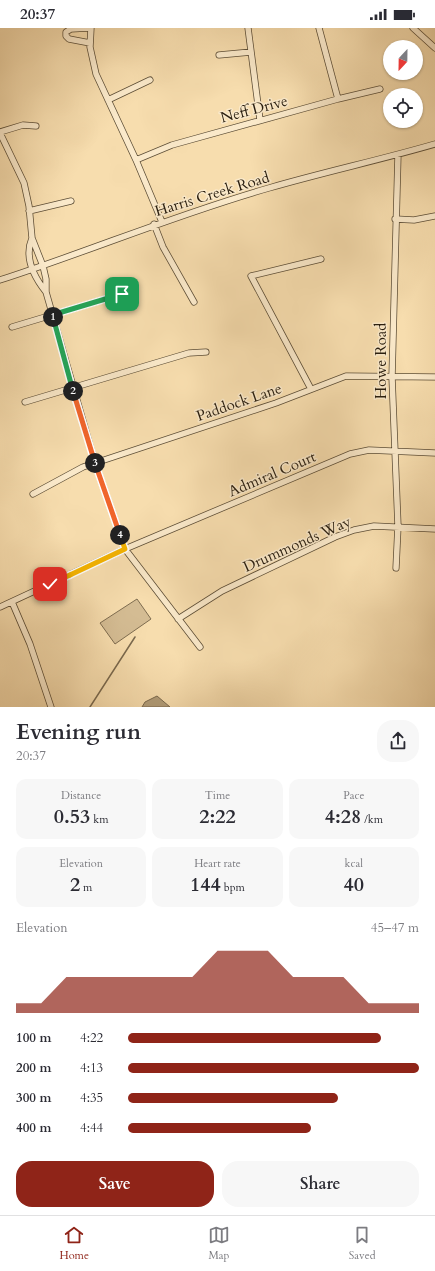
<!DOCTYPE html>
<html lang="en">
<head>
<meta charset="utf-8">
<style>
  :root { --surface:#fff; --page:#f7f7f7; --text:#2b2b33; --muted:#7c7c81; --line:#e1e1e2; --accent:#8f2418 }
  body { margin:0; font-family:Cardo,serif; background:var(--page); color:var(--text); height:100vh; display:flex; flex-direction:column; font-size:15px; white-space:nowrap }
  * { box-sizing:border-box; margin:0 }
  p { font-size:13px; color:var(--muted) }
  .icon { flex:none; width:22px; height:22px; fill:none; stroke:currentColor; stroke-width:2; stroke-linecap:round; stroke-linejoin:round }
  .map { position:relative; height:679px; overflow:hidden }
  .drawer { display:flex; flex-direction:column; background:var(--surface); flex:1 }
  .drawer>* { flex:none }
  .needle { width:26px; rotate:202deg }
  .controls { position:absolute; left:383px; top:12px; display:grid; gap:8px }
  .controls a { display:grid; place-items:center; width:40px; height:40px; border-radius:50%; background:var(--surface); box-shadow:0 1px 3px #0004; font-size:20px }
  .pin { position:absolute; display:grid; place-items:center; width:34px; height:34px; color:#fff; margin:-17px; border-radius:8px; box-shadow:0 2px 6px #0006 }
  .km { position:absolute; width:20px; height:20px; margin:-10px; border-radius:50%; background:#222; color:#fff; font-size:11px; line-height:20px; text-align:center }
  .round { display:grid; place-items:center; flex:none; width:42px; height:42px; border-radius:16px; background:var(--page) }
  .overview { display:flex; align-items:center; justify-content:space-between; height:68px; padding:0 16px }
  h1 { font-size:22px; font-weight:800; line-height:30px }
  .figures { display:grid; grid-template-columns:repeat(3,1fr); gap:6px; height:68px; padding:4px 16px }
  .figures div { display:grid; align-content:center; border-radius:10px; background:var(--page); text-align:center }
  .figures b { font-size:20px; font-weight:800 }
  .figures small { font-size:11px; font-weight:400 }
  .figures p { font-size:11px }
  .chart { height:112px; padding:8px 16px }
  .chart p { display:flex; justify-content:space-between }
  .chart svg { width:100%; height:72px; margin-top:4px; fill:var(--accent); opacity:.7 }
  .cta { display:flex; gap:8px; margin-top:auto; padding:8px 16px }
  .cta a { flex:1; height:46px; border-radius:16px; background:var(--accent); color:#fff; font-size:16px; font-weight:800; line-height:46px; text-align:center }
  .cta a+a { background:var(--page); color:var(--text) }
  ul { padding:0 16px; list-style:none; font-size:13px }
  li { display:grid; grid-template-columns:64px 48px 1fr; align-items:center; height:30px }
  li i { height:10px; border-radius:5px; background:var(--accent) }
  .status { display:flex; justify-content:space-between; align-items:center; height:28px; padding:0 20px; background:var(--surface); direction:ltr }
  .status svg { height:11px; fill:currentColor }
  .tab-bar { display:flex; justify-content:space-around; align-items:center; height:56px; border-top:1px solid var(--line); background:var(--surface); font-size:11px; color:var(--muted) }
  .tab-bar a { display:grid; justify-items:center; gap:2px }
  .tab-bar .active { color:var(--accent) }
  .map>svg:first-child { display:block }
</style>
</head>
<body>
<div class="status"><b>20:37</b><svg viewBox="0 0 49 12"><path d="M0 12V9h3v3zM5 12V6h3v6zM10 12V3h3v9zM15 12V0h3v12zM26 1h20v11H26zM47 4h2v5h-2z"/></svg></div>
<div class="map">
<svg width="435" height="679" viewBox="0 0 435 679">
  <rect width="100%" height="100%" fill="#f7ddae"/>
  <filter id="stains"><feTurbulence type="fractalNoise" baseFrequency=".005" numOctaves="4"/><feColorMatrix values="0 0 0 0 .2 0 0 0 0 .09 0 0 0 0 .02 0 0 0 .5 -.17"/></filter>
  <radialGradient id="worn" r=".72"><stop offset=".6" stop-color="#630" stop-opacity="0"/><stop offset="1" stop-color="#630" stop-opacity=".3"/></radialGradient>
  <!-- green -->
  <path fill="#d4bc93" stroke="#7e6c50" d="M137,571l14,20 -36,25 -15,-21z"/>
  <!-- water -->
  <path fill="#b19c78" stroke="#7a694e" d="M157,668l13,11h-28l3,-5z"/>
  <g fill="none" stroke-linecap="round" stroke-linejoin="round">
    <!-- stream -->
    <path stroke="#7a694e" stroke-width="1.5" d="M90,679l45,-70"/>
    <defs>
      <path id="minor" d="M88,0l-17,1 -5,3v4l3,3 21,4
        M91,0l-1,19 6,27 40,86 26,62
        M248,0l12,92
        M319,0l19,71
        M413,0l22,20
        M219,27l32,-3
        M108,72l42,-20
        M0,104l23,-7 13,1
        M0,105l24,50 5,23 3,32 11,28 3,13v13l49,171 30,86 75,98
        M136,132l36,-15 166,-46 42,-10
        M29,183l42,-10
        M395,191l19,1 21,-4
        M154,196l9,23 31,55
        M32,210c-8,19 2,39 14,54
        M0,252c90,-29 177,-66 269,-92 55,-16 111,-28 166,-44
        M12,299l110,-33
        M311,361l-60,-113 70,-17
        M25,374l164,-49 17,-1
        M33,466l50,-27 193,-64 70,-27 89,1
        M396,540l2,-42 -6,-149 6,-222
        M12,574l18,42 21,63
        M0,579l125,-58 225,-95 19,-4 66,3
        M178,591l44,-28 113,-54 19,-7 20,-4 61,3"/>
    </defs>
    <!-- minor casing -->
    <use href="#minor" stroke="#5c4d36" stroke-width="7"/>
    <!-- minor -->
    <use href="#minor" stroke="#fae9ca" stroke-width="5.5"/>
  </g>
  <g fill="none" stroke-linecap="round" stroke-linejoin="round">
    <defs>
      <path id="split-1" d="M53,289l-1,-2 70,-21"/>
      <path id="split-2" d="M53,289l20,74"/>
      <path id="split-3" d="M73,363l22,72"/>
      <path id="split-4" d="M95,435l25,72"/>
      <path id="split-5" d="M70,547l55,-26 -5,-14"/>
      <path id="split-6" d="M50,556l20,-9"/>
    </defs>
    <!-- split-1 casing -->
    <use href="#split-1" stroke="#fff" stroke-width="8"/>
    <!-- split-2 casing -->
    <use href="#split-2" stroke="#fff" stroke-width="8"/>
    <!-- split-3 casing -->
    <use href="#split-3" stroke="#fff" stroke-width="8"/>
    <!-- split-4 casing -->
    <use href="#split-4" stroke="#fff" stroke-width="8"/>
    <!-- split-5 casing -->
    <use href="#split-5" stroke="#fff" stroke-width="8"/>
    <!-- split-6 casing -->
    <use href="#split-6" stroke="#fff" stroke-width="8"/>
    <!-- split-1 -->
    <use href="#split-1" stroke="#22a559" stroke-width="5"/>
    <!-- split-2 -->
    <use href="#split-2" stroke="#22a559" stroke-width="5"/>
    <!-- split-3 -->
    <use href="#split-3" stroke="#f0652b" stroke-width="5"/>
    <!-- split-4 -->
    <use href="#split-4" stroke="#f0652b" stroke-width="5"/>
    <!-- split-5 -->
    <use href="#split-5" stroke="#f5b400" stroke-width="5"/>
    <!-- split-6 -->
    <use href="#split-6" stroke="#f5b400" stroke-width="5"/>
  </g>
  <g text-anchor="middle" stroke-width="3" stroke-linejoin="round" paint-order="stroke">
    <!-- street labels -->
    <g font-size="15" fill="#281d0e" stroke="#fae9ca">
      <text transform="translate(254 81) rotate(-15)" y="5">Neff Drive</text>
      <text transform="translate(212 166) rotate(-17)" y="5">Harris Creek Road</text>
      <text transform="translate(381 333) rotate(-90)" y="5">Howe Road</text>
      <text transform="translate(239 374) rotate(-19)" y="5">Paddock Lane</text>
      <text transform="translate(272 446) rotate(-23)" y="5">Admiral Court</text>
      <text transform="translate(297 516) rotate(-24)" y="5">Drummonds Way</text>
    </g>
  </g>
  <rect width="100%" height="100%" filter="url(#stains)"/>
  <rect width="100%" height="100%" fill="url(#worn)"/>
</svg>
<div class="controls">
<a><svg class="needle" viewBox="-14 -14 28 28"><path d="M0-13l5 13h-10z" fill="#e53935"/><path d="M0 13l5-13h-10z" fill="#7c7c81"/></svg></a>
<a><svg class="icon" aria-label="locate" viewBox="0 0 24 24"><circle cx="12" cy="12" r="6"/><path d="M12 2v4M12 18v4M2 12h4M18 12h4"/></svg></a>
</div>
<div class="pin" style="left:122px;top:266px;background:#1e9e55"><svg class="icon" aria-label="arrive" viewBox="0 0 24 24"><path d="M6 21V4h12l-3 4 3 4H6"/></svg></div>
<div class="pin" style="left:50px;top:556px;background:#d93025"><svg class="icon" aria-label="check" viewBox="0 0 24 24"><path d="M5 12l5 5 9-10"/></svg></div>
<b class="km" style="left:53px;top:289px">1</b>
<b class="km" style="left:73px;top:363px">2</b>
<b class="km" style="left:95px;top:435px">3</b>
<b class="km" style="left:120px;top:507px">4</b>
</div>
<section class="drawer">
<div class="overview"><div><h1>Evening run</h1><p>20:37</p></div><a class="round"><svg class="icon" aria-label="share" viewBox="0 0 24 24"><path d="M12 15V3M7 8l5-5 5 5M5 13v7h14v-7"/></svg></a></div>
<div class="figures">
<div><p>Distance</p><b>0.53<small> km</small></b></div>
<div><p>Time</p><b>2:22</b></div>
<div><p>Pace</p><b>4:28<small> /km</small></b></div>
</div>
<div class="figures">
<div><p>Elevation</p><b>2<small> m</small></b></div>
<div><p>Heart rate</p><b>144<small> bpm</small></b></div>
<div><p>kcal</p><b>40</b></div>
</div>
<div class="chart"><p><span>Elevation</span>45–47 m</p>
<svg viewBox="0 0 160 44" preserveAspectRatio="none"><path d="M0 44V38L10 38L20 22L30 22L40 22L50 22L60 22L70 22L80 6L90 6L100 6L110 22L120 22L130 22L140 38L150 38L160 38V44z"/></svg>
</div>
<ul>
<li><b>100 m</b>4:22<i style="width:87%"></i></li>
<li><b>200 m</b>4:13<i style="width:100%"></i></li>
<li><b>300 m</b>4:35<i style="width:72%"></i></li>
<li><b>400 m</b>4:44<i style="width:63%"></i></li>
</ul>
<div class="cta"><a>Save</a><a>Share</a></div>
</section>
<nav class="tab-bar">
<a class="active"><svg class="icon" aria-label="home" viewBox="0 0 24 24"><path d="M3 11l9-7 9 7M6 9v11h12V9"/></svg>Home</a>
<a><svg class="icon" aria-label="map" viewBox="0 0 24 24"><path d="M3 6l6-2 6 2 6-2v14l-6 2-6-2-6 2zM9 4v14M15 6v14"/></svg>Map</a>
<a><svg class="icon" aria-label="saved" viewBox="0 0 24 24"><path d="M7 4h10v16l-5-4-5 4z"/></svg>Saved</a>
</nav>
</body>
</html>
